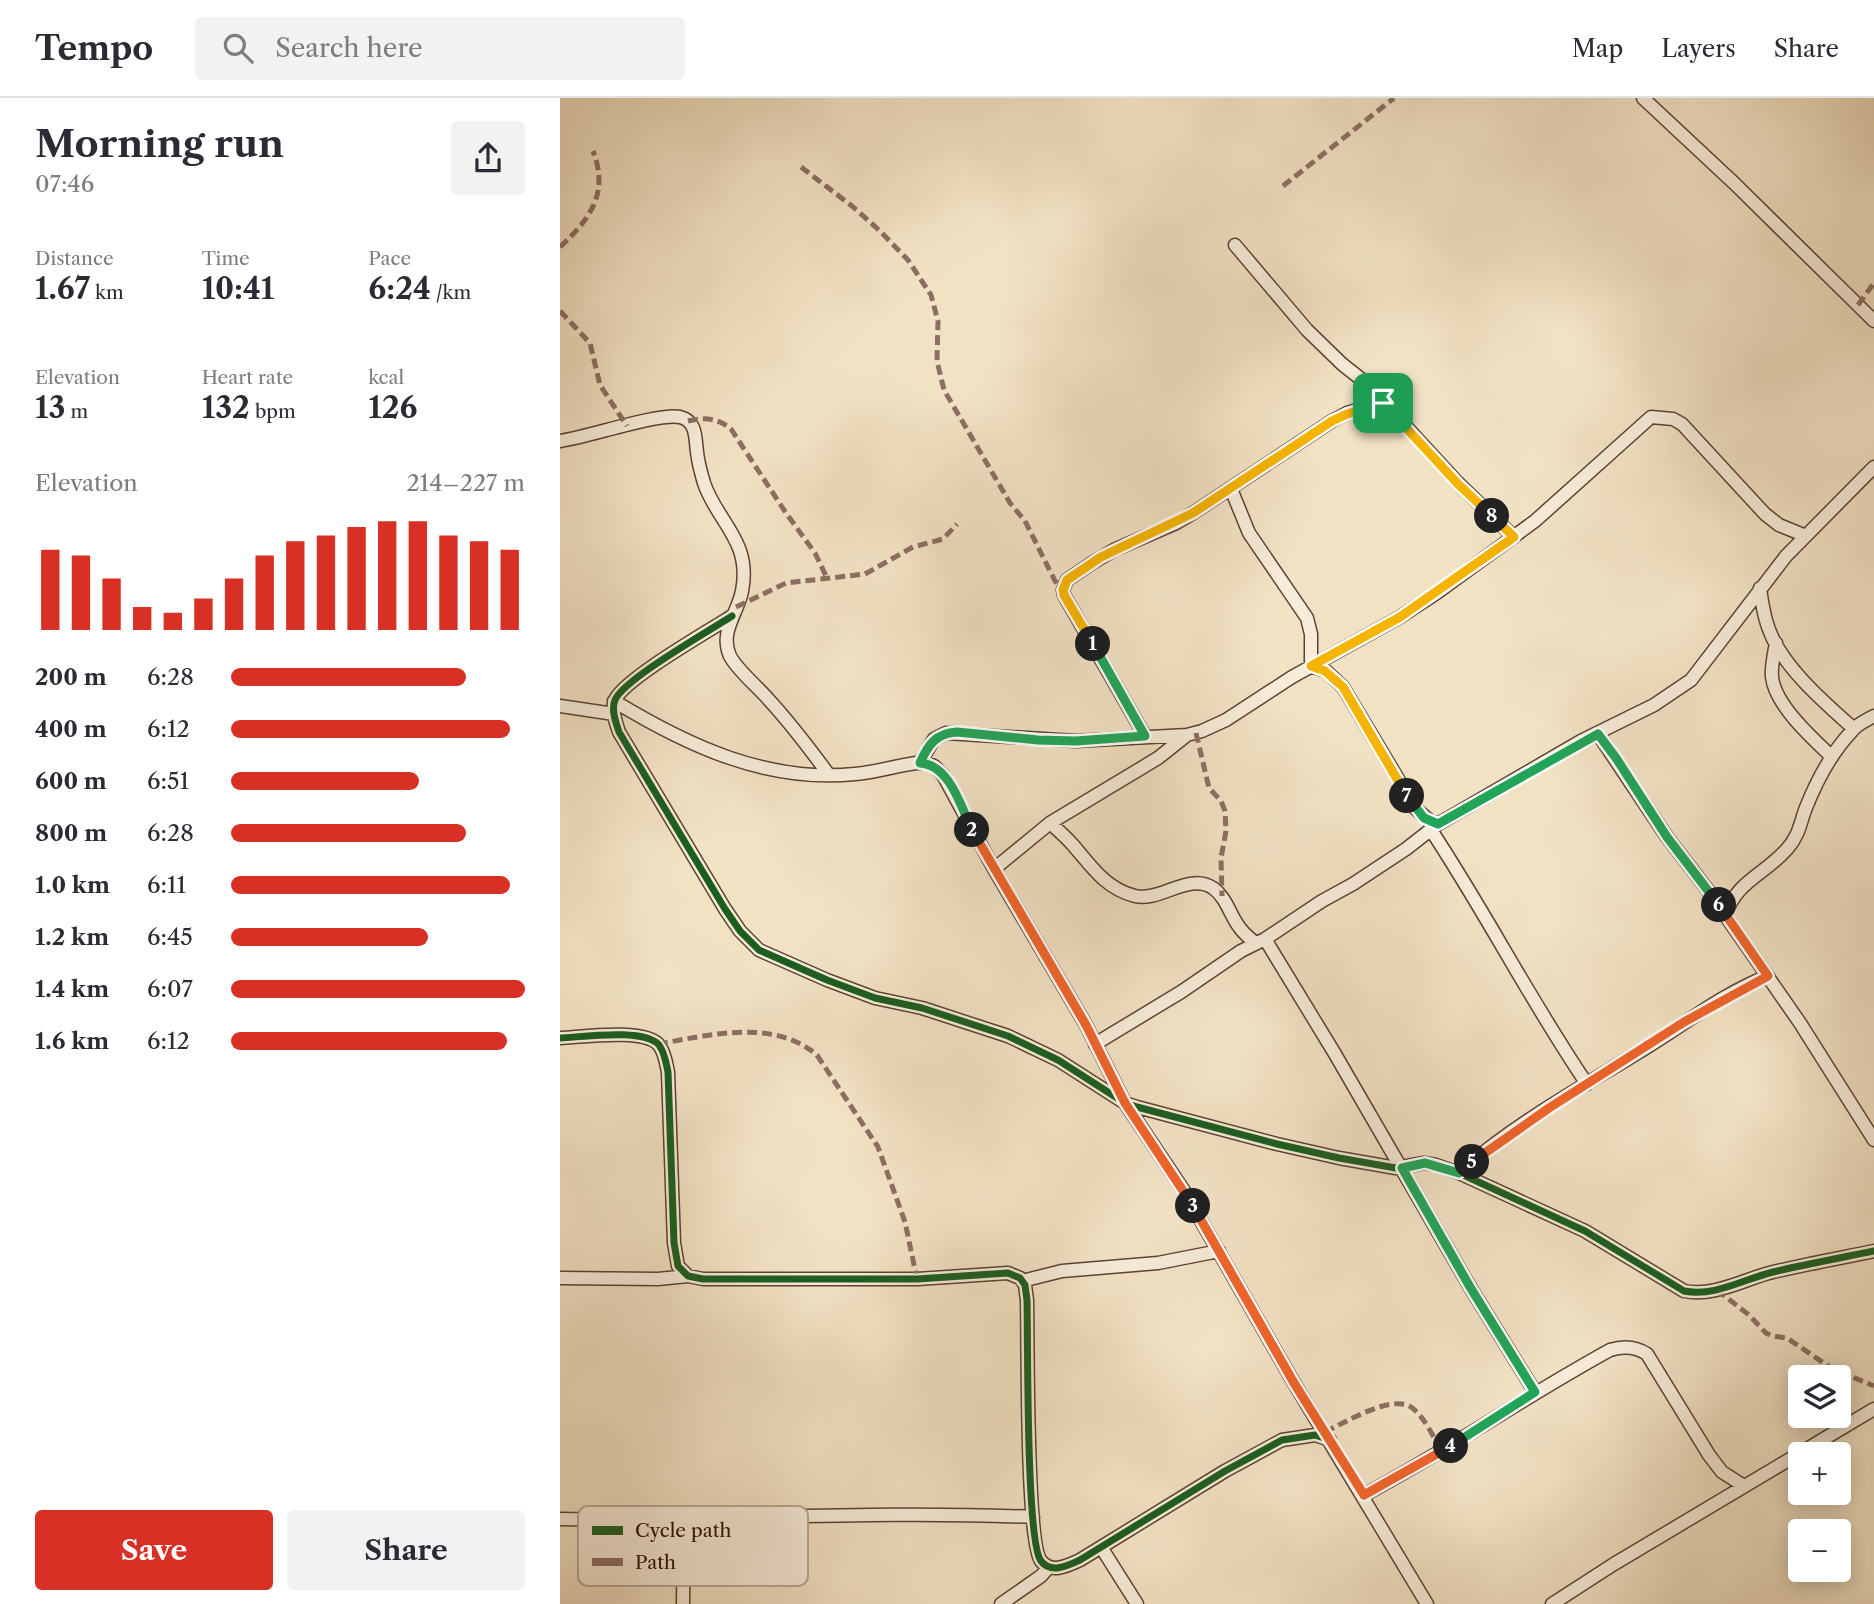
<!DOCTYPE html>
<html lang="en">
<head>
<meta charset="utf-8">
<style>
  :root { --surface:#fff; --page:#f2f2f3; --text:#2b2b33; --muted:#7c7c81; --line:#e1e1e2; --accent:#d93025 }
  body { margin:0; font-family:"Libre Caslon Text",serif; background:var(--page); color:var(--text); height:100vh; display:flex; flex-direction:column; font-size:26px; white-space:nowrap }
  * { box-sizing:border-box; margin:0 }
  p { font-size:23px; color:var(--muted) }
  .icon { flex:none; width:38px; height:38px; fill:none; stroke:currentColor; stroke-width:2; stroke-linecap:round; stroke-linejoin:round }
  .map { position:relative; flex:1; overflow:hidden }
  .panel { display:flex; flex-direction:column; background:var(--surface); width:560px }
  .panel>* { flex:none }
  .controls { position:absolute; left:1228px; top:1267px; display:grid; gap:14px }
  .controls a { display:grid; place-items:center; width:63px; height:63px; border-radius:7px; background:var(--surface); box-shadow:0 4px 18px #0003; font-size:35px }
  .pin { position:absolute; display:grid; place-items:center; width:60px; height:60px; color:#fff; margin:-30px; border-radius:14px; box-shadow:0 4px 10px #0006 }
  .km { position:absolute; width:35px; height:35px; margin:-18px; border-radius:50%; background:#222; color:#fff; font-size:19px; line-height:35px; text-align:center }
  .round { display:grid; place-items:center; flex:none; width:74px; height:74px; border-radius:7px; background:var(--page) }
  .summary { display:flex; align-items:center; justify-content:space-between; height:119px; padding:0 35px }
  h1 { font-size:38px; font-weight:700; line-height:52px }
  .metrics { display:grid; grid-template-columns:repeat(3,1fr); gap:10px; height:119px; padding:7px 35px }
  .metrics div { display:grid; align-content:center }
  .metrics b { font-size:30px; font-weight:700 }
  .metrics small { font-size:19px; font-weight:400 }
  .metrics p { font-size:19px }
  .chart { height:196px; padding:14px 35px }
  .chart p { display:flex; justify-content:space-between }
  .chart svg { width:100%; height:126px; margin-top:7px; stroke:var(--accent); stroke-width:6 }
  .action { display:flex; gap:14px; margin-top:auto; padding:14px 35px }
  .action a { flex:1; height:80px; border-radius:7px; background:var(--accent); color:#fff; font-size:28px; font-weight:700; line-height:80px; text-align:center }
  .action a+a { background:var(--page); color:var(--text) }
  ul { padding:0 35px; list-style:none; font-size:23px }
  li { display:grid; grid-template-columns:112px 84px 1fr; align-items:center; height:52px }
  li i { height:18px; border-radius:9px; background:var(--accent) }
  header { display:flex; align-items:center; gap:42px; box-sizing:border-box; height:98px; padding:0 35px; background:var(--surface); border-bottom:2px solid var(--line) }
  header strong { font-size:33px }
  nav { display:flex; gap:38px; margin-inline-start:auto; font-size:24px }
  .search { width:490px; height:63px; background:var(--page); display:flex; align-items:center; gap:18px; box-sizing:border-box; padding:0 24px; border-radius:7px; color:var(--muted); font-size:26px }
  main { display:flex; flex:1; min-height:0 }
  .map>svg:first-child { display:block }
</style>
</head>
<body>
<header>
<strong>Tempo</strong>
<div class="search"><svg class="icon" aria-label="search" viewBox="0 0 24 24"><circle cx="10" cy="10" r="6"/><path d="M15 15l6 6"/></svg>Search here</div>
<nav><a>Map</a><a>Layers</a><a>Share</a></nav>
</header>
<main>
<section class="panel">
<div class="summary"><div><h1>Morning run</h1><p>07:46</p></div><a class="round"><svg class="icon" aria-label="share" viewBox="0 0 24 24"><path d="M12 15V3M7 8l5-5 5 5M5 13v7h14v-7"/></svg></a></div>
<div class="metrics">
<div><p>Distance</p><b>1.67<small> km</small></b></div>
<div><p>Time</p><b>10:41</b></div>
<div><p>Pace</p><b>6:24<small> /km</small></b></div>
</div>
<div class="metrics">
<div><p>Elevation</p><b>13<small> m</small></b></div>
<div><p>Heart rate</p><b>132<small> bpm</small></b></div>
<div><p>kcal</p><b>126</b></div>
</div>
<div class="chart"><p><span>Elevation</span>214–227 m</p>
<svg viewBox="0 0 160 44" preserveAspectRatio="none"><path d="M5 44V16M15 44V18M25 44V26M35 44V36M45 44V38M55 44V33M65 44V26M75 44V18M85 44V13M95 44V11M105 44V8M115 44V6M125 44V6M135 44V11M145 44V13M155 44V16"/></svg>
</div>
<ul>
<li><b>200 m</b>6:28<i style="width:80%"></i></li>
<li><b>400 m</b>6:12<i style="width:95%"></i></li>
<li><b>600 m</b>6:51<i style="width:64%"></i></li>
<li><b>800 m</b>6:28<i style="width:80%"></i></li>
<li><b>1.0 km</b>6:11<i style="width:95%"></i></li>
<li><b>1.2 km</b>6:45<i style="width:67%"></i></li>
<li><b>1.4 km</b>6:07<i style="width:100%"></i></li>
<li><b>1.6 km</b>6:12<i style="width:94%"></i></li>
</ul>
<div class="action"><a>Save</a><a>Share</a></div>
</section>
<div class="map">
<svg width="1314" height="1506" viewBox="0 0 1314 1506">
  <rect width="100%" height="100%" fill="#f2e2c4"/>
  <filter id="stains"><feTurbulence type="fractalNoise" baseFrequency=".00286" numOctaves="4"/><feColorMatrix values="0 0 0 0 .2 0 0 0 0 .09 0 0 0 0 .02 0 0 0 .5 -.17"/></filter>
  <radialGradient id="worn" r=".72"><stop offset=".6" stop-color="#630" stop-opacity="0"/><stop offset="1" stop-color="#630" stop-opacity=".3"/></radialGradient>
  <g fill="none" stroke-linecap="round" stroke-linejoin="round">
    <defs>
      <path id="street" d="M1083,0l92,86 139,137
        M675,147l72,85 35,34 24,19 92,100 56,54
        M0,343c29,-4 97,-28 120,-24 17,4 15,21 17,35 1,10 4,21 7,31 13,39 48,58 38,108 -4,22 -23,41 -12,65 7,14 29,32 39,44 22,24 41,49 60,75
        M671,391l18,44 58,85 4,16v32l15,5 17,16 73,122 14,12 8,3 143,-83 73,-36 37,-25 95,-124 88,-89
        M1200,490c2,15 4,30 10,44 14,36 55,71 83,96
        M172,518c-23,15 -108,63 -117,84 -4,10 1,23 4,32l106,177 15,22 19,19 68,30 48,18 47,10 86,28 50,24 67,43 12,4 140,37 62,14 57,10 28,-5 12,2 23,8 126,58 99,60c31,6 60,-12 89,-19 34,-8 67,-14 101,-21
        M1216,545c-2,11 -5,23 -4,34 3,28 40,61 60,80
        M54,603c74,45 153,82 241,73 24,-2 46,-10 69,-12l10,4 9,9 51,94 92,156 39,78 59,88 110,192 133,221
        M0,608l54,8
        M1038,636l69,103 40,52 93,134 74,117
        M585,638l-81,-141 -1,-5 4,-10 25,-17 22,-13 62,-27 17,-10 139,-92 15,-8 36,-10
        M360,665l14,-24 12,-6 130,8 111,-6 15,-4 24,-11 66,-43 108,-60 38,-25 97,-71 116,-104 22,2 9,5 83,90 14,11 27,11
        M490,725c8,7 16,14 23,22 18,21 33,44 62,51 25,6 54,-24 78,-8 14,10 17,28 27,40 4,6 10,10 15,15
        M871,732c55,83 100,172 156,254
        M434,771l56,-46 108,-65 29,-23
        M1165,817c13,-35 39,-40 62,-66 11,-12 13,-24 18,-39 11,-28 26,-57 47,-79 5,-7 15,-11 22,-15
        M705,841l70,115 135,233 65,105
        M0,940c23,-1 84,-10 99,7 6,8 7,18 9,27l6,171 4,23 10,10 15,3h214l91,-6 12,5 5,7 2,15c1,37 -1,242 14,261 10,13 26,5 39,-1l145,-89 57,-31 33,-5 15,5
        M535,946l86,-52 60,-41 24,-12 57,-38 31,-17 53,-35 32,-25
        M899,1075c56,-50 125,-87 188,-126 39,-24 77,-54 121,-71
        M0,1180l98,1 30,-3
        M462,1183l40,-10 96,-8 61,-12
        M804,1397c84,-45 162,-99 246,-145 13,-4 25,-4 37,4l62,101 13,17 22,14
        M0,1421c158,2 315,-9 473,-2
        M541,1449l36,57
        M123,1506l1,-85
        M441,1506l40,-28 8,-9
        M992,1506l62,-40 260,-155"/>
    </defs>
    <!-- street casing -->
    <use href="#street" stroke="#5c4232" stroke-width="15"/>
    <!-- street -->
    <use href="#street" stroke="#f7ecd9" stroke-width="12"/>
    <!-- quiet -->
    <path stroke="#8d6e63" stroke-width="5" stroke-dasharray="10 5" stroke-linecap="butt" d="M241,69l51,39 27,24 29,30 23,35 7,26 -1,40 7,29 66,113 15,18 30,60 8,9
      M723,88l111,-88
      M0,149c31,-29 49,-54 33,-96
      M1298,207l16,-22
      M0,213l30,32 10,42 27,41
      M128,323c16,-4 30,-3 43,8l55,84 29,40 12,25
      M176,509l50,-24 79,-9 48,-27 30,-8 14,-15
      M636,635l13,55 12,13 4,10 1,20 -5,27 1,38
      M98,946c52,-9 115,-26 159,11l61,92 27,75 12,57
      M1157,1192l32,25 17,18 6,3 15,2 44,30 43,18
      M765,1334c19,-9 66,-38 86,-25 13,9 23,31 31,45"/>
    <defs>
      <path id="cycleway" d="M172,518c-23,15 -108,63 -117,84 -4,10 1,23 4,32l106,177 15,22 19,19 68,30 48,18 47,10 86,28 50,24 67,43 12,4 140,37 62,14 57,10 28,-5 12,2 23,8 126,58 99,60c31,6 60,-12 89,-19 34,-8 67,-14 101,-21
        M0,940c23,-1 84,-10 99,7 6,8 7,18 9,27l6,171 4,23 10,10 15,3h214l91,-6 12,5 5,7 2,15c1,37 -1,242 14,261 10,13 26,5 39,-1l145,-89 57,-31 33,-5 15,5"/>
    </defs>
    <!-- cycleway casing -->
    <use href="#cycleway" stroke="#f7ecd9" stroke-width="11"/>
    <!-- cycleway -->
    <use href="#cycleway" stroke="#1b5e20" stroke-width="7"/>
  </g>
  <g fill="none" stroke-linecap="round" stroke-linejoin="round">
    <defs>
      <path id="split-1" d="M533,546l-29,-49 -1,-5 4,-10 34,-23 92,-44 139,-92 15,-7 36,-11"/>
      <path id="split-2" d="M412,732c-11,-23 -22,-65 -52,-67 8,-18 16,-30 37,-31l81,8 38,1 69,-5 -52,-92"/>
      <path id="split-3" d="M412,732l114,195 39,78 68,103"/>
      <path id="split-4" d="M633,1108l101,177 70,112 87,-49"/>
      <path id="split-5" d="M891,1348l84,-54 -65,-105 -68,-119 23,-5 34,10 13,-11"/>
      <path id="split-6" d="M912,1064l77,-54 135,-86 84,-46 -49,-71"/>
      <path id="split-7" d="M847,698l17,22 14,6 160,-90 18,24 51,79 52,68"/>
      <path id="split-8" d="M847,698l-64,-109 -18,-16 -14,-5 89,-49 114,-80 -22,-21"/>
      <path id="split-9" d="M823,305l75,81 34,32"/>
    </defs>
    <!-- split-1 casing -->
    <use href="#split-1" stroke="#fff" stroke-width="14"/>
    <!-- split-2 casing -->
    <use href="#split-2" stroke="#fff" stroke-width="14"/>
    <!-- split-3 casing -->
    <use href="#split-3" stroke="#fff" stroke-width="14"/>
    <!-- split-4 casing -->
    <use href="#split-4" stroke="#fff" stroke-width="14"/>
    <!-- split-5 casing -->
    <use href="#split-5" stroke="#fff" stroke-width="14"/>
    <!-- split-6 casing -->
    <use href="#split-6" stroke="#fff" stroke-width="14"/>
    <!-- split-7 casing -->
    <use href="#split-7" stroke="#fff" stroke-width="14"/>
    <!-- split-8 casing -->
    <use href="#split-8" stroke="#fff" stroke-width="14"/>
    <!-- split-9 casing -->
    <use href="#split-9" stroke="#fff" stroke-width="14"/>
    <!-- split-1 -->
    <use href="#split-1" stroke="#f5b400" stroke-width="9"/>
    <!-- split-2 -->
    <use href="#split-2" stroke="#22a559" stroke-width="9"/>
    <!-- split-3 -->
    <use href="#split-3" stroke="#f0652b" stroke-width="9"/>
    <!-- split-4 -->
    <use href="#split-4" stroke="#f0652b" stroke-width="9"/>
    <!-- split-5 -->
    <use href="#split-5" stroke="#22a559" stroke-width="9"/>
    <!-- split-6 -->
    <use href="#split-6" stroke="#f0652b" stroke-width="9"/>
    <!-- split-7 -->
    <use href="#split-7" stroke="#22a559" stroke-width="9"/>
    <!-- split-8 -->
    <use href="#split-8" stroke="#f5b400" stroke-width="9"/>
    <!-- split-9 -->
    <use href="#split-9" stroke="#f5b400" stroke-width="9"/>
  </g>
  <!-- legend -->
  <rect x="18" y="1408" width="230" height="80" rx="10" fill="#f7ecd9" stroke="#baa998" stroke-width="2"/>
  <rect x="32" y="1428" width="31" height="9" fill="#1b5e20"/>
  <rect x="32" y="1460" width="31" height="8" fill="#8d6e63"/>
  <g font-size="19" fill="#2a0d02">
    <text x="75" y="1439">Cycle path</text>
    <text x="75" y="1471">Path</text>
  </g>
  <rect width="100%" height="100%" filter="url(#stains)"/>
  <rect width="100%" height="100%" fill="url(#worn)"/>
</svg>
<div class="controls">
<a><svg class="icon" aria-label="layers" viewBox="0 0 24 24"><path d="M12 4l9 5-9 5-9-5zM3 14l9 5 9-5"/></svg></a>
<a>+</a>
<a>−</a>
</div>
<div class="pin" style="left:823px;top:305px;background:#1e9e55"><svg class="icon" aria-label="arrive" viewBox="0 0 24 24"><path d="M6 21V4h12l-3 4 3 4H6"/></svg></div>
<b class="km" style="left:533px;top:546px">1</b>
<b class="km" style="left:412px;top:732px">2</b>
<b class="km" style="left:633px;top:1108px">3</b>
<b class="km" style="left:891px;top:1348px">4</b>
<b class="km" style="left:912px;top:1064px">5</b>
<b class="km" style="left:1159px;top:807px">6</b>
<b class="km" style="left:847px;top:698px">7</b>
<b class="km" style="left:932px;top:418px">8</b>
</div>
</main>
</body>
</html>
